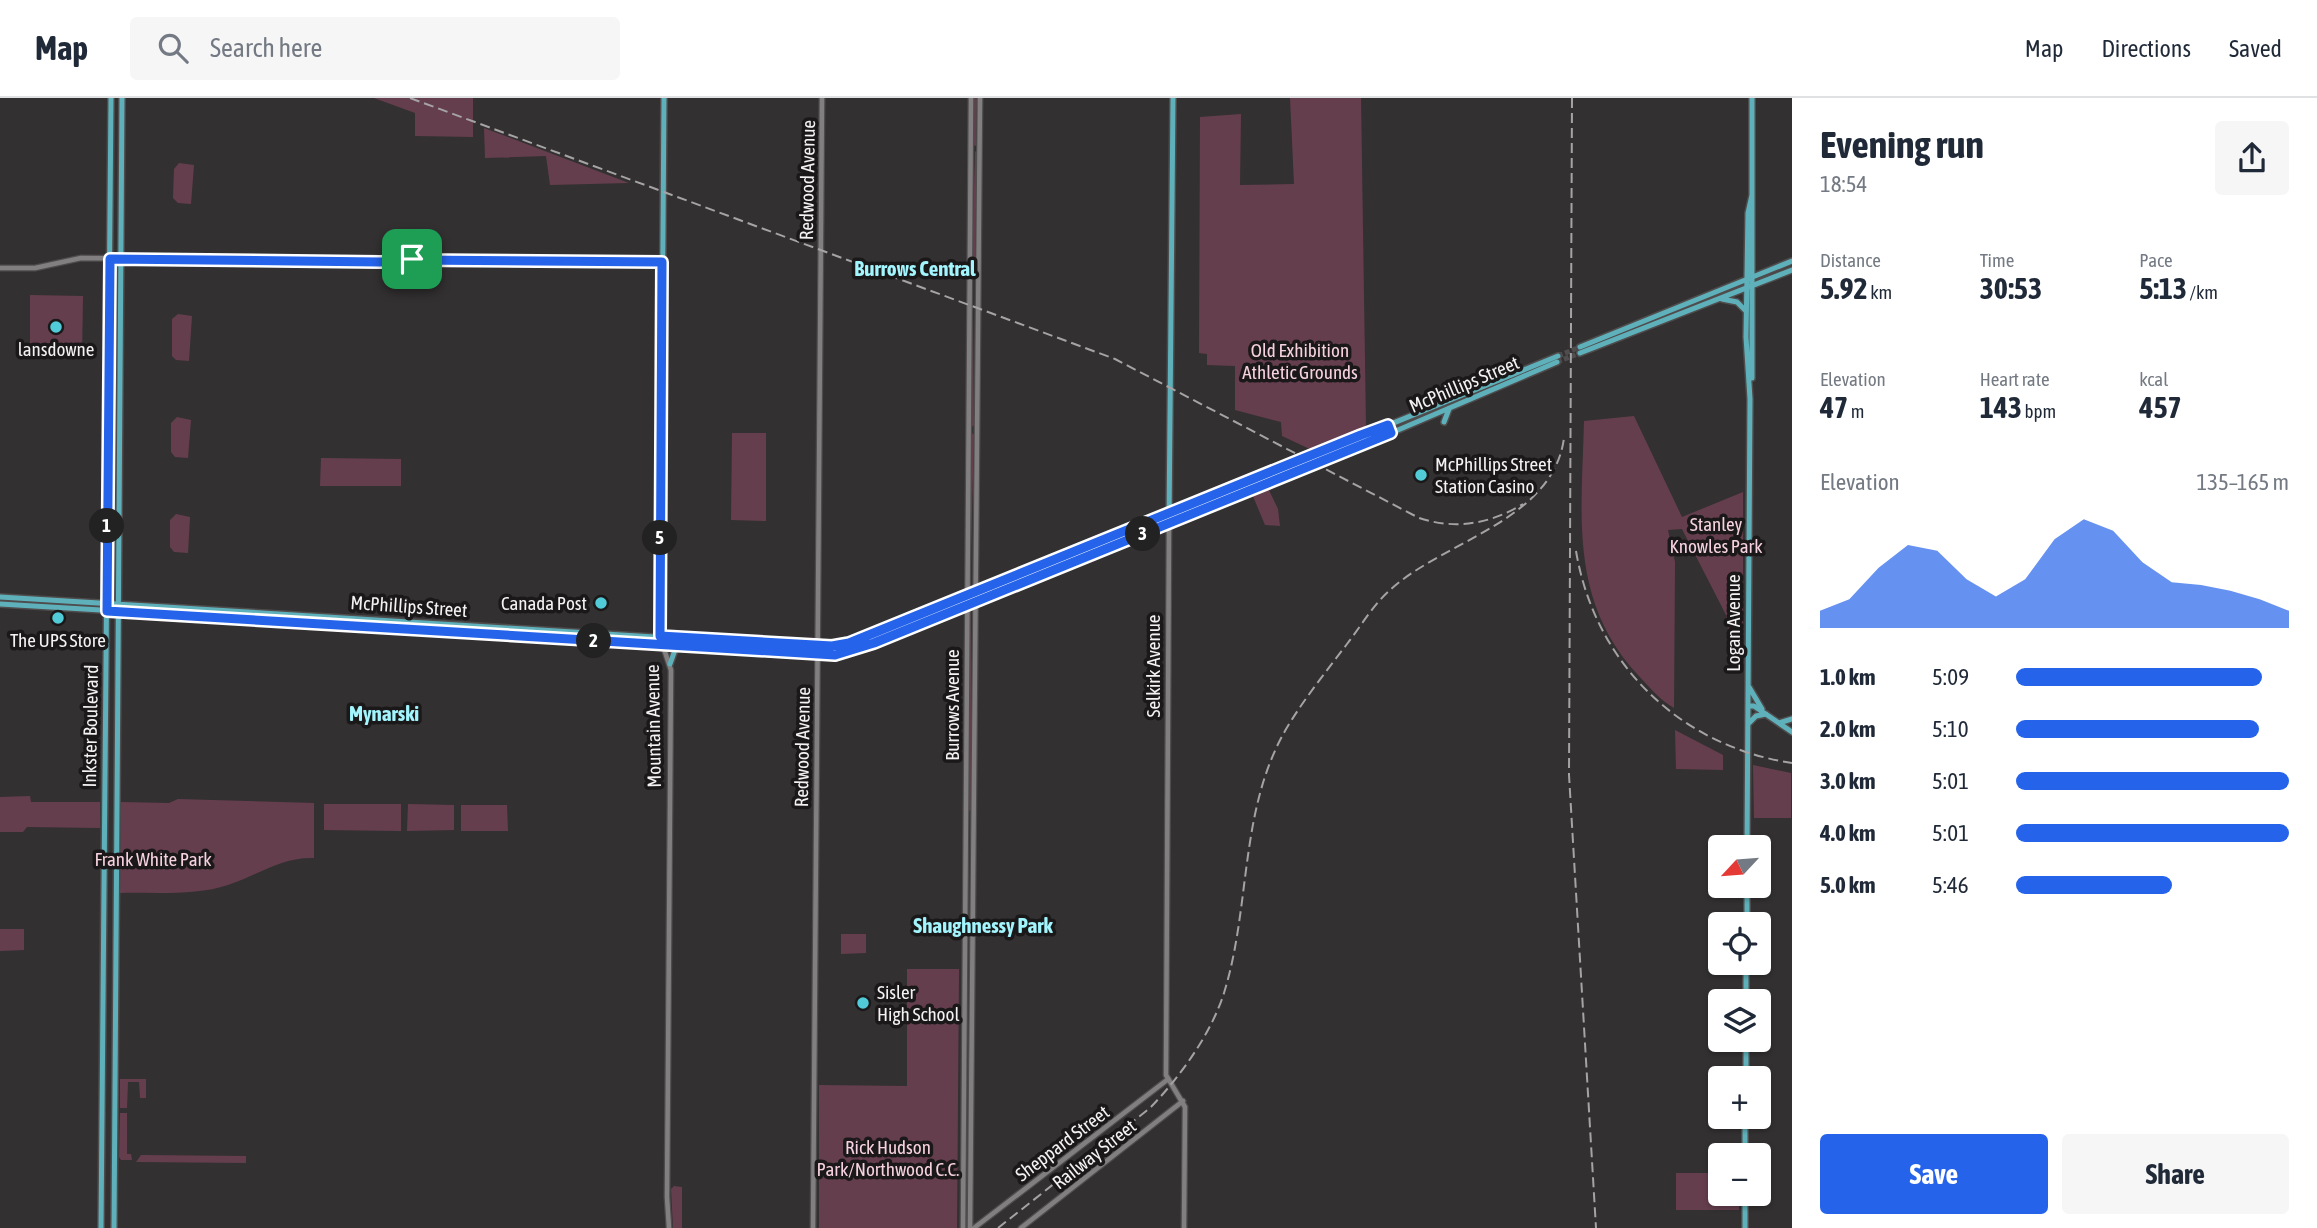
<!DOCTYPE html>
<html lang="en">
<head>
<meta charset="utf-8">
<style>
  :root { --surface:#fff; --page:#f6f6f7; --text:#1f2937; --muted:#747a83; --line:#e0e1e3; --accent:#2563eb }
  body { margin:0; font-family:"Asap Condensed",sans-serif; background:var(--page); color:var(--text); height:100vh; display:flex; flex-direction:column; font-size:26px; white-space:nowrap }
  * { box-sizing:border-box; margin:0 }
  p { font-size:23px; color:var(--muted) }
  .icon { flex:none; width:38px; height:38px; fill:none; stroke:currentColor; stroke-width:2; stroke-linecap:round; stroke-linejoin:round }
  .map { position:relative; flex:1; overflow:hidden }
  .sheet { display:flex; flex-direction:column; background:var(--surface); width:525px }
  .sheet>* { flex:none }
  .needle { width:46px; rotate:244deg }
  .tools { position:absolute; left:1708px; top:737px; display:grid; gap:14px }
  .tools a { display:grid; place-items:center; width:63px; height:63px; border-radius:7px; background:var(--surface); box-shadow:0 2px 5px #0004; font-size:35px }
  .pin { position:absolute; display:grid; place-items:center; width:60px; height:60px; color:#fff; margin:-30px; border-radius:14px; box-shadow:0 4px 10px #0006 }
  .km { position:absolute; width:35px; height:35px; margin:-18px; border-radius:50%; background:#222; color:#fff; font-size:19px; line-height:35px; text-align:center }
  .round { display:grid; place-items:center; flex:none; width:74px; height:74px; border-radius:7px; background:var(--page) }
  .headline { display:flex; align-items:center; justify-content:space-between; height:119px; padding:0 28px }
  h1 { font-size:38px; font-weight:700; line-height:52px }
  .metrics { display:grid; grid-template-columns:repeat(3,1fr); gap:10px; height:119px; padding:7px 28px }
  .metrics div { display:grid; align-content:center }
  .metrics b { font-size:30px; font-weight:700 }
  .metrics small { font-size:19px; font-weight:400 }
  .metrics p { font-size:19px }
  .chart { height:196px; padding:14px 28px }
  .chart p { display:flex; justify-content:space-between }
  .chart svg { width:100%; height:126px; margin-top:7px; fill:var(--accent); opacity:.7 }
  .action { display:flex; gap:14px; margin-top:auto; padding:14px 28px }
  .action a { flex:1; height:80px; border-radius:7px; background:var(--accent); color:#fff; font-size:28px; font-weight:700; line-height:80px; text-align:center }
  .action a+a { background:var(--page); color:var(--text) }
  ul { padding:0 28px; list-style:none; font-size:23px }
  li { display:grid; grid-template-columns:112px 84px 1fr; align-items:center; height:52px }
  li i { height:18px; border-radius:9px; background:var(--accent) }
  header { display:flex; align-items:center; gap:42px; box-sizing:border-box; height:98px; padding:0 35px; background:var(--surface); border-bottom:2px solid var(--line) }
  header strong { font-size:33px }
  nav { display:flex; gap:38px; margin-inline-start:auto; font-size:24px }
  .search { width:490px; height:63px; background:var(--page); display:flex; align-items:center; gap:18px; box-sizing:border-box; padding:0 24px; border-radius:7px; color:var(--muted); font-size:26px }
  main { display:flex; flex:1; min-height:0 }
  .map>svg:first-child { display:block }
</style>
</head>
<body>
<header>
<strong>Map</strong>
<div class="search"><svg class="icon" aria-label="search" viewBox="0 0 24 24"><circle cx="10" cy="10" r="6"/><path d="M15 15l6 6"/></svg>Search here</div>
<nav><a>Map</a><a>Directions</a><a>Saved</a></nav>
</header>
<main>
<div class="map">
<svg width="1792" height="1130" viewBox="0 0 1792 1130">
  <rect width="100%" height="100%" fill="#333031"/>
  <!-- green -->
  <path fill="#653e4e" d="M374,0h99v39l-58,-1v-23z
    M973,0h4l-1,48 -3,-1z
    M1290,0h71l5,330 -52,23 -32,-15 -1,-14 -46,-12v-44l-28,-1v-11l-8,-1 1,-236 41,-3 -1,71 54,-1z
    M484,30l145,55 -79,2 -4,-29 -61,2z
    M975,53l2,2 -2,109 -3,-1z
    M179,65l15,2 -3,39 -13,-1 -5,-5 1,-29z
    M30,197l53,1 -1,62 -52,-1z
    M178,216l14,2 -3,45 -13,-1 -4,-4v-37z
    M973,219l1,108 -2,2 -1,-109z
    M1634,318l48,101 61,-25v157h-5l-12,-25v-9l-44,-86 -14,1 7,32 -1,146c-14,-8 -25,-21 -36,-33 -70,-75 -56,-163 -54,-254z
    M177,319l14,3 -3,38 -13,-1 -4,-5v-29z
    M971,334l3,3 -4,154 -2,-1z
    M732,335h34v88l-35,-1z
    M321,360l80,1v27h-81z
    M1268,390l10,21 2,17 -15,-1 -13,-31z
    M176,416l14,3 -2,36 -14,-1 -4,-5v-27z
    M971,510v202l-2,1v-202z
    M1675,632l48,25v15l-47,-1z
    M1753,667l38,8v45h-37z
    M30,698l1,6h69v26l-73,-1 -4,5h-23v-35z
    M178,701l136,4v55c-34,-1 -55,17 -86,27 -32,11 -74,7 -108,8l1,-91 48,1z
    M324,706h77v27l-77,-1z
    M408,706l46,1v25l-47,1z
    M461,707h46l1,26h-47z
    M0,831h24v21l-24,1z
    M841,836h25v19l-25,1z
    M907,871h52l-2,259h-138v-143l88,1z
    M120,981h26v19h-6l-1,-16h-11l-1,26h-7z
    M120,1015h7v41h4l1,6h-11l-2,-3z
    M1094,1016h16l2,2 -17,14z
    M141,1057l105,1v7l-110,-1z
    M1676,1075h44v21h19v16h-63z
    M674,1088l8,1v41h-9l-2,-39z"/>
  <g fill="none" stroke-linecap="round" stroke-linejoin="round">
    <!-- major-tunnel -->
    <path stroke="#504d4e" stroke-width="5" stroke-dasharray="5 2.5" stroke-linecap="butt" d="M1558,258l22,-9
      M1557,264l23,-9"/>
    <defs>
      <path id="minor" d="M405.5 163a3.5 3.5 0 1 1 7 0a3.5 3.5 0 1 1-7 0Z
        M412,162l250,2
        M0,170h35l46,-10 324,3
        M1169,425l-3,552 19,32 -1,121
        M662,545l9,27 -4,527 2,31
        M813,1130l9,-1130
        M963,1130l8,-1130
        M970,1130l10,-1130
        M974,1130l193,-148
        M1021,1130l162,-127"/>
      <path id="major" d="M1722,201l15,3 9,9
        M1580,249l212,-86
        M1580,255l212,-83
        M1752,280v-280
        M1444,324l5,-13
        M1169,425l4,-425
        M0,499l770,47 62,2 43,-12 683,-278
        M0,506l842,50 549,-221 166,-71
        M660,539l4,-539
        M670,566l5,-14 5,-3
        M1749,589l13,22
        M1748,608h6l38,26
        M1779,625l13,-4
        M1748,626l8,-8 10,-2
        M1747,749l3,-448 -4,-62 2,-124 4,-18
        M1747,826v-38
        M1746,903v-39
        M1746,980v-38
        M1745,1057v-39
        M101,1130l10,-1130
        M114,1130l8,-1130
        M1745,1130v-34"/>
    </defs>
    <!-- minor casing -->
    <use href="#minor" stroke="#4f4c4d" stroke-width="7"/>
    <!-- major casing -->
    <use href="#major" stroke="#4f4c4d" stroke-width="8"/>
    <!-- minor -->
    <use href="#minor" stroke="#827f80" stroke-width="4.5"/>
    <!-- major -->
    <use href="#major" stroke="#5eb1ba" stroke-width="5"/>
    <!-- rail -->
    <path stroke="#a5a3a4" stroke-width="2" stroke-dasharray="10 5" stroke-linecap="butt" d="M410,0l705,261 304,159c37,12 71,6 104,-14
      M1572,0l-3,677 27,453
      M1576,453c19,113 104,195 216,212
      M998,1130l152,-120c30,-31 61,-74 74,-115 28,-90 14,-189 67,-272 17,-27 37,-52 56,-77 14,-18 26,-39 43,-54 53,-49 163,-69 174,-152"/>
  </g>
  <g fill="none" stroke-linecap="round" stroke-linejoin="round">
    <defs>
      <path id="route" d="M409,159l3,3 250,2 -2,374 172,10 17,-3 512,-208 27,-10 3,8 -517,210 -39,12 -728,-44 3,-352 270,3 25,-1z"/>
    </defs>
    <!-- route casing -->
    <use href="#route" stroke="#fff" stroke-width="14"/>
    <!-- route -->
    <use href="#route" stroke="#2563eb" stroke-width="9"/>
  </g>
  <!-- markers -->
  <g fill="#52cbd8" stroke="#1a1819" stroke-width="2.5">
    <circle cx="56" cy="229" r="7"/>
    <circle cx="1421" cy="377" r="7"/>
    <circle cx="601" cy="505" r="7"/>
    <circle cx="58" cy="520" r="7"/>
    <circle cx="863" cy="905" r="7"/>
  </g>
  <g text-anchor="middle" stroke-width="7" stroke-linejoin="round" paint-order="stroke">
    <!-- street labels -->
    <g font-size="19" fill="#f4f2f3" stroke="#1a1819">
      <text transform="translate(807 82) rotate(-89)" y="7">Redwood Avenue</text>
      <text transform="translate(1464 286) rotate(-23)" y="7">McPhillips Street</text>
      <text transform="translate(409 508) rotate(4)" y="7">McPhillips Street</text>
      <text transform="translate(1733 525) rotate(-90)" y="7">Logan Avenue</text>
      <text transform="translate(1153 568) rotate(-90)" y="7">Selkirk Avenue</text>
      <text transform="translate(952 607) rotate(-90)" y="7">Burrows Avenue</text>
      <text transform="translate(90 628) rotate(-89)" y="7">Inkster Boulevard</text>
      <text transform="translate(653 628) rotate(-91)" y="7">Mountain Avenue</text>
      <text transform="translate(802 649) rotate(-89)" y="7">Redwood Avenue</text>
      <text transform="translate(1062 1045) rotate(-37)" y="7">Sheppard Street</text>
      <text transform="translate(1094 1056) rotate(-38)" y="7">Railway Street</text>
    </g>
    <!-- poi labels -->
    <g font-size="19" fill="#f4f2f3" stroke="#1a1819">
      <text x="56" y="258">lansdowne</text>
      <text x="1435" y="373" text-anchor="start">McPhillips Street<tspan x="1435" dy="22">Station Casino</tspan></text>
      <text x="587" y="512" text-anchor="end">Canada Post</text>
      <text x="58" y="549">The UPS Store</text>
      <text x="877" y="901" text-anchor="start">Sisler<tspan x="877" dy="22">High School</tspan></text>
    </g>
    <!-- park labels -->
    <g font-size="19" fill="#f6d1df" stroke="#1a1819">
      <text x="1300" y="259">Old Exhibition<tspan x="1300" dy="22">Athletic Grounds</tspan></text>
      <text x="1716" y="433">Stanley<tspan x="1716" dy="22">Knowles Park</tspan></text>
      <text x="153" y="768">Frank White Park</text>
      <text x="888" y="1056">Rick Hudson<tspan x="888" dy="22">Park/Northwood C.C.</tspan></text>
    </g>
    <!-- neighbourhood labels -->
    <g font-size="21" font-weight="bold" fill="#a2f4fd" stroke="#1a1819">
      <text x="915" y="178">Burrows Central</text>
      <text x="384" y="623">Mynarski</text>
      <text x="983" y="835">Shaughnessy Park</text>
    </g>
  </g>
</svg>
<div class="tools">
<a><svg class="needle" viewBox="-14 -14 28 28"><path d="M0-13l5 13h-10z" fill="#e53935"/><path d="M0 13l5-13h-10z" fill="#747a83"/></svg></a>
<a><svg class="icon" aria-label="locate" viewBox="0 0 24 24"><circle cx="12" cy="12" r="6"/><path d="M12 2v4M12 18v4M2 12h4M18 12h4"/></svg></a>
<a><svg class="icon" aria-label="layers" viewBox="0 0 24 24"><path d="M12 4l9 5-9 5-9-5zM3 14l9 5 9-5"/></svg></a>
<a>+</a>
<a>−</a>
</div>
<div class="pin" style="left:412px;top:161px;background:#1e9e55"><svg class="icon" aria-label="arrive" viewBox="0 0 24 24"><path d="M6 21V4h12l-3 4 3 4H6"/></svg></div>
<b class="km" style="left:107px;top:428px">1</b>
<b class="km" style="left:594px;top:543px">2</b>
<b class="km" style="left:1143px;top:436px">3</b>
<b class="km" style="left:660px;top:440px">5</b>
</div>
<section class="sheet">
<div class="headline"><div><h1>Evening run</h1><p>18:54</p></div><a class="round"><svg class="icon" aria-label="share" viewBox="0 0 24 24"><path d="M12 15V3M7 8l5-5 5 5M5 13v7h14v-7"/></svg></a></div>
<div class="metrics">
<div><p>Distance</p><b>5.92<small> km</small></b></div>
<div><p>Time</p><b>30:53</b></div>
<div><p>Pace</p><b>5:13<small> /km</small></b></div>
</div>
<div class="metrics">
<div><p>Elevation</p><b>47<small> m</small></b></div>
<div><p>Heart rate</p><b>143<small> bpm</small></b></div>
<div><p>kcal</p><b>457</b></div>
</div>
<div class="chart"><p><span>Elevation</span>135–165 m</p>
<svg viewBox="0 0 160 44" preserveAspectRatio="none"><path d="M0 44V38L10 34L20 23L30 15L40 17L50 27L60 33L70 27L80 13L90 6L100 10L110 21L120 28L130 29L140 31L150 34L160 38V44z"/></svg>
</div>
<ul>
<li><b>1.0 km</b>5:09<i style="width:90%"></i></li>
<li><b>2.0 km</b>5:10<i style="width:89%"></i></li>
<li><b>3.0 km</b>5:01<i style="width:100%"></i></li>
<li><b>4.0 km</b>5:01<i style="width:100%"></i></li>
<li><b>5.0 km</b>5:46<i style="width:57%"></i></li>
</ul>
<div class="action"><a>Save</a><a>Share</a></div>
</section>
</main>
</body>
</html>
